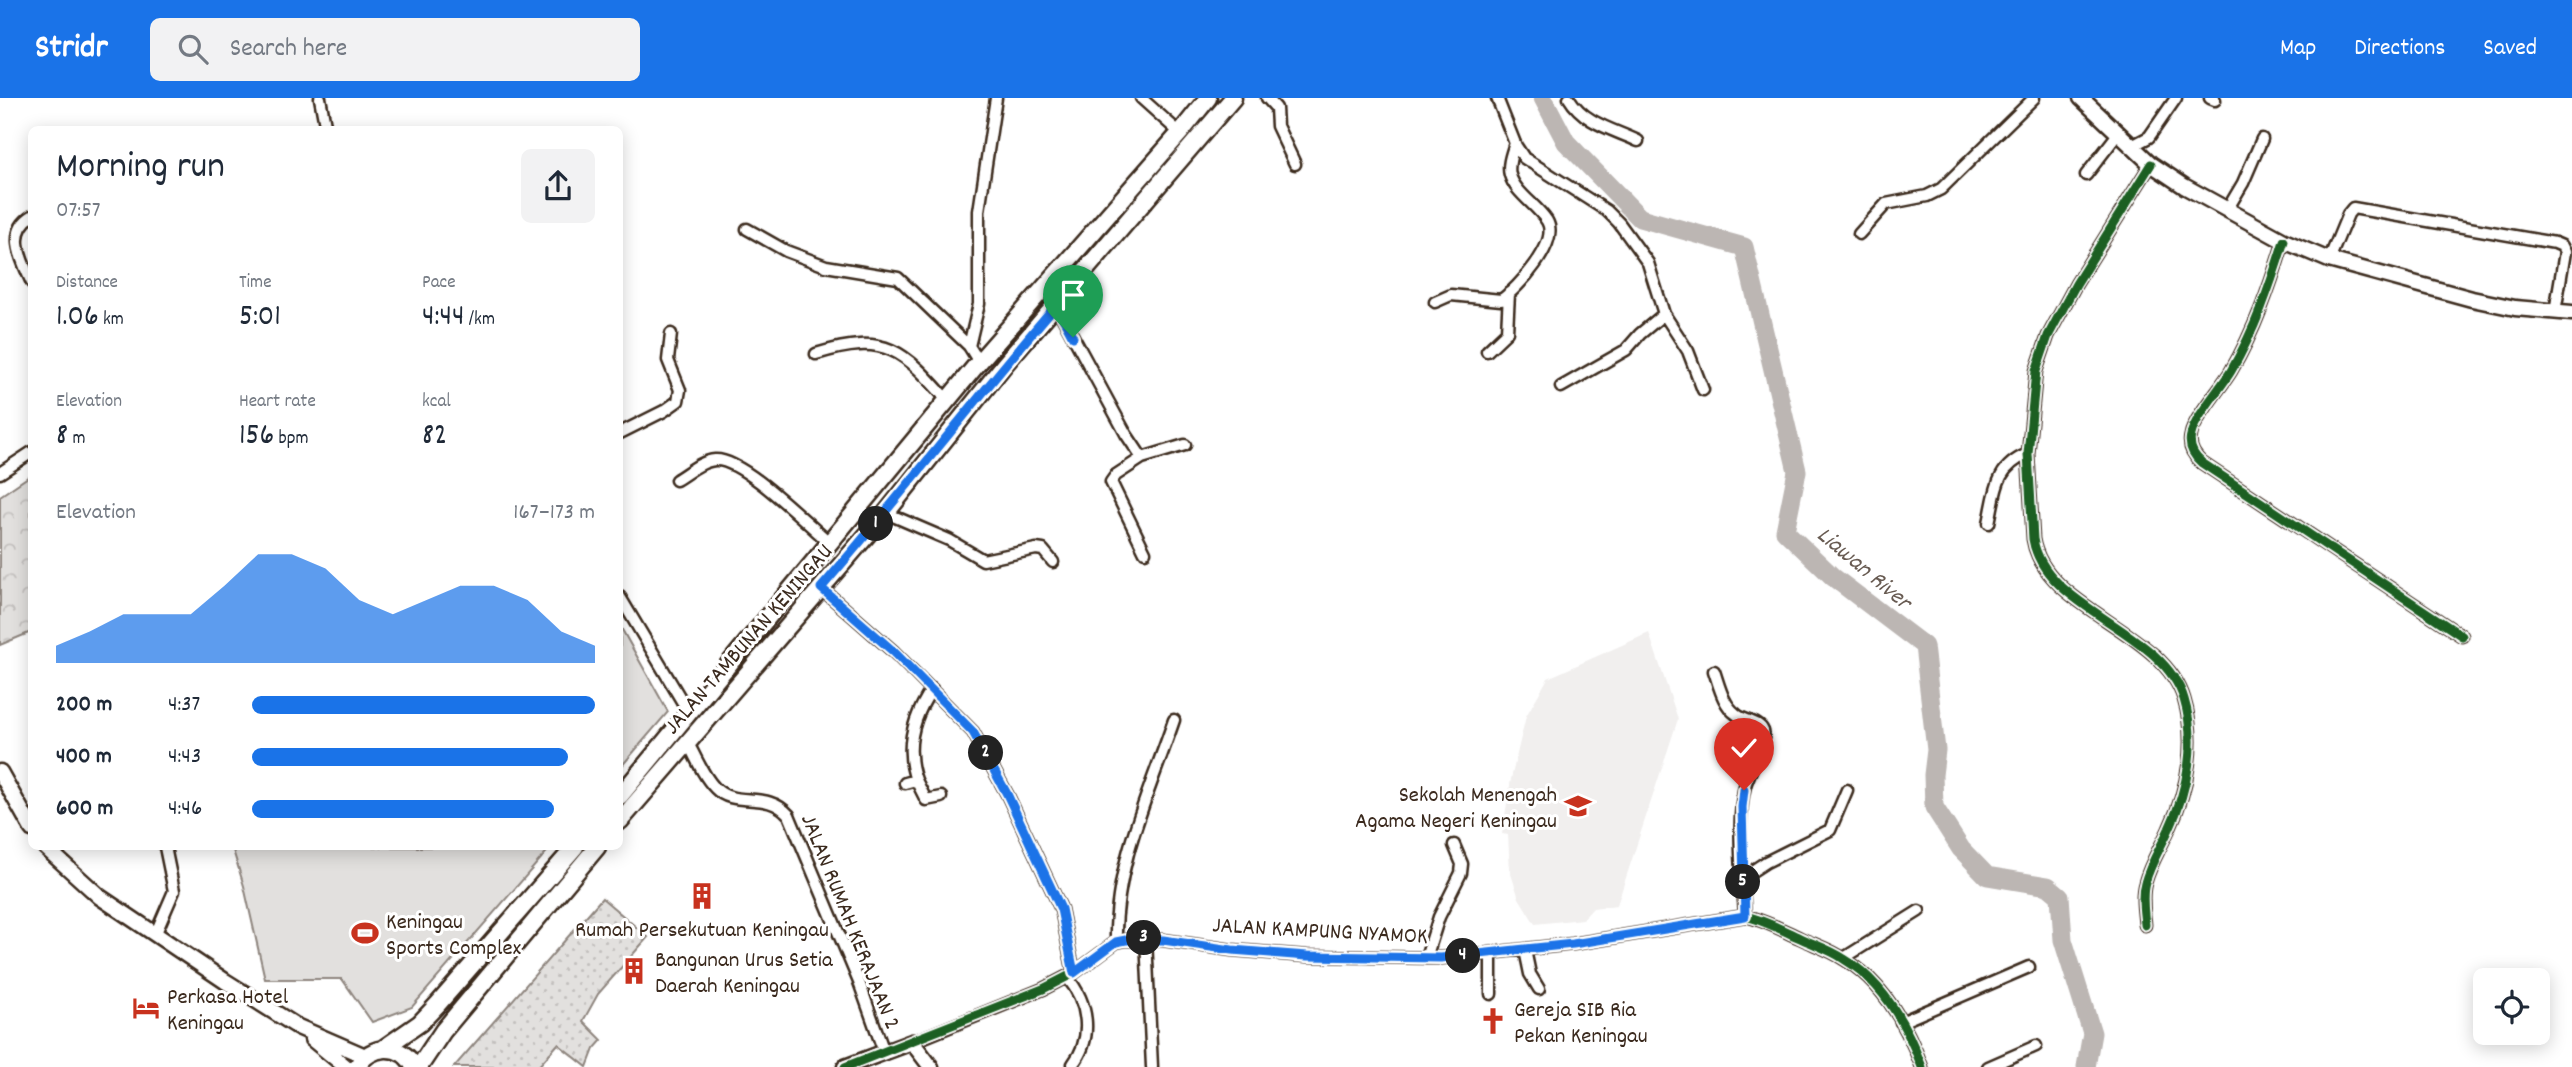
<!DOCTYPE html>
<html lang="en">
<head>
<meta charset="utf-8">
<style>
  :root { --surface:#fff; --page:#f2f2f3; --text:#1f2937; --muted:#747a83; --accent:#1a73e8 }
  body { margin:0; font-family:Dekko,sans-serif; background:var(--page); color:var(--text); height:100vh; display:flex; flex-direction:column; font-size:26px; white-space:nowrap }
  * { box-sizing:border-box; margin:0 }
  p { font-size:23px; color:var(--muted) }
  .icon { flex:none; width:38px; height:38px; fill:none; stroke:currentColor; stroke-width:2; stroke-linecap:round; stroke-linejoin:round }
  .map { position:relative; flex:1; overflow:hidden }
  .panel { position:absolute; left:28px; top:28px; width:595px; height:724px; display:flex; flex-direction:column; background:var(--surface); border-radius:10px; box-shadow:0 4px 18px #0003 }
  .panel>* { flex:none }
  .controls { position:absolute; left:2473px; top:870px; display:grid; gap:14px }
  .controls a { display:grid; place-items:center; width:77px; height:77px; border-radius:10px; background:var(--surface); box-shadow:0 4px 18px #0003; font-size:35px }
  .pin { position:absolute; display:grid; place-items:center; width:60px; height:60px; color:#fff; margin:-72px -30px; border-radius:50% 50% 50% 0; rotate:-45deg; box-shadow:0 0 7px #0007 }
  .pin .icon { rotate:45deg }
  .km { position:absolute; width:35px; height:35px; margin:-18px; border-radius:50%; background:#222; color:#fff; font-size:19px; line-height:35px; text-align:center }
  .round { display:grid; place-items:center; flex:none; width:74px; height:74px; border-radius:10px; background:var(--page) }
  .head { display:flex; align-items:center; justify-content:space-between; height:119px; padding:0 28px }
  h1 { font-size:38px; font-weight:600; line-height:52px }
  .stats { display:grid; grid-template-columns:repeat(3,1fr); gap:10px; height:119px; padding:7px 28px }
  .stats div { display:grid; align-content:center }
  .stats b { font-size:30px; font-weight:600 }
  .stats small { font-size:19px; font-weight:400 }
  .stats p { font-size:19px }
  .chart { height:196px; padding:14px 28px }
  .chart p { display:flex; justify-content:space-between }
  .chart svg { width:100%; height:126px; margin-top:7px; fill:var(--accent); opacity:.7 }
  ul { padding:0 28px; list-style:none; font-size:23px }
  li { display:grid; grid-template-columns:112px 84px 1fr; align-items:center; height:52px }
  li i { height:18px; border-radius:9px; background:var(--accent) }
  header { display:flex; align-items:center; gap:42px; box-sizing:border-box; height:98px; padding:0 35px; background:var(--accent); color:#fff }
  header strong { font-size:33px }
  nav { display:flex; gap:38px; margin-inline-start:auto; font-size:24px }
  .search { width:490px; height:63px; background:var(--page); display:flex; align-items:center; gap:18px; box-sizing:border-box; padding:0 24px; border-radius:10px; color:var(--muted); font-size:26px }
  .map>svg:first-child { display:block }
</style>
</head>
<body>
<header>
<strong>Stridr</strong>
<div class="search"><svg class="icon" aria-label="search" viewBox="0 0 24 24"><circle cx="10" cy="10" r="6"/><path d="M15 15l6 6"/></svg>Search here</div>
<nav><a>Map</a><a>Directions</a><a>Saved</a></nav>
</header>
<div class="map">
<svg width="2572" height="969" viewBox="0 0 2572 969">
  <defs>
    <pattern id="grass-dots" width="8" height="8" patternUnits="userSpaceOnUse" patternTransform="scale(1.75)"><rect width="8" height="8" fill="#e2e0de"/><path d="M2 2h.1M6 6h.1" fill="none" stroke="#c3c0be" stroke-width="1.8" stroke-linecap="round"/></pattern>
    <pattern id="park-crowns" width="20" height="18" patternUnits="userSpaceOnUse" patternTransform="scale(1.75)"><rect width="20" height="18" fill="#e2e0de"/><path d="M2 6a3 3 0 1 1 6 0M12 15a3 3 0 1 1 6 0" fill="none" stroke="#c3c0be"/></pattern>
  </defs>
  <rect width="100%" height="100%" fill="#fff"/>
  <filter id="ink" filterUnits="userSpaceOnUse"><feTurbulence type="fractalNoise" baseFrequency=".0143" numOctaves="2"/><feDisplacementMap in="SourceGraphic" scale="14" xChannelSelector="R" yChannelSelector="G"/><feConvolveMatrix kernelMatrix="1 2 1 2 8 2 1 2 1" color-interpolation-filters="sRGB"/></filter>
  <g filter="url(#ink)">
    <!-- built -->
    <path fill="#f1efee" d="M1649,535l29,86 -61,186 -24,3 -10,11 -48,5 -16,-26 -9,-27 -2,-36 -6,-1 9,-55 15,-63 22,-38z"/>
    <!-- grass -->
    <path fill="url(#grass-dots)" stroke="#8e857e" stroke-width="2" d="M602,800l46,39 -50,57 -15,27 19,19 -8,9 -7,18 -29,-23 -20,23h-84z"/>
    <!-- park -->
    <path fill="url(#park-crowns)" stroke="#8e857e" stroke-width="2" d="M31,377v157l-31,13v-149z"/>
    <!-- garden -->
    <path fill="#e2e0de" stroke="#8e857e" stroke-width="2" d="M620,528l48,86 -48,56z
      M232,749h319l-139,160 -40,15 -30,-43h-77l-21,-93z"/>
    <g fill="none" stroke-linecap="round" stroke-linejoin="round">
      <!-- river -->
      <path stroke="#bcb6b3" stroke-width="19" d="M1543,0l23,44 74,76 104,29 53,224 -12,60 48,46 91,69 12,104 -3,25 1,32 27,42 26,27 61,10 12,10 3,44 29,93 -6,34"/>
      <defs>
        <path id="street" d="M320,0l6,32
          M1141,0l39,35
          M1267,0l9,10 1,18 18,38
          M1497,0l19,48 8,12 83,53 12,12 29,40 16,51 -24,20 -14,16 -65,37
          M1569,0c15,25 43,31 69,43
          M2210,0l5,2
          M2130,49l19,-10 27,-39
          M2086,77l31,-40
          M2227,112l16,-27 19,-44
          M32,118c-26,16 -10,45 0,67
          M747,131l39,22 40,15 72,12 71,68
          M1859,136l27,-30 41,-8 14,-7 93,-91
          M2284,143c-14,45 -29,89 -53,130 -10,17 -37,47 -40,64 -3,12 3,21 11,28l260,173
          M2329,162l19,-46 5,-6 202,35 7,3 3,6 -10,60
          M1435,204l16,-7 50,5c17,-12 59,-57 46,-79 -10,-16 -32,-28 -37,-46 -3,-10 2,-22 5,-32
          M1056,207l70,129 16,24 43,-13
          M1664,216l24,37 15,39
          M1487,253l20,-19 2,-39
          M816,256c70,-22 87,-4 132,47
          M979,264l-10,-16 10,-42v-93l17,-113
          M620,335l44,-22 14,-10 2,-11 -12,-30 3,-26
          M1142,360l-26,17 -5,7 34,70
          M0,375l32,-21
          M676,382c12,-7 25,-19 39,-20 28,-2 92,64 115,83
          M886,415l63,27 34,20 53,-11 7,1 10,12
          M1989,425c7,-32 6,-56 39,-69
          M821,490l73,64 79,80 34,62 54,115 13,64
          M620,499l69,116
          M1714,573c5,14 9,34 22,43 7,7 23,7 27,17 4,11 -15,42 -18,55 -9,34 -2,94 0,130
          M687,643c8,15 16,35 28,47 20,21 51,1 74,27l70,167 25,70
          M916,682l10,20 15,-3
          M905,685l11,-3c-12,-33 -3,-63 16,-91
          M1743,779l23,-15 64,-32 17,-40
          M2145,827c-1,-13 -4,-29 0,-42 5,-19 16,-36 24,-54 19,-40 28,-87 15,-130 -21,-70 -140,-90 -151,-160l-5,-85 8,-83 12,-35 28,-52 75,-120
          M155,837l19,-44 -9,-44
          M1146,840l6,129
          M1116,844c-2,-77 34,-151 58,-222
          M1525,852l5,24 9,15
          M1426,860l13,-41 22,-44 1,-9 -8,-19
          M1844,860l75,-47
          M1067,879c21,25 27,60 6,87
          M1491,896v-40
          M1901,924l128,-55
          M912,944l131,-53 31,-16 42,-31 10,-2h37l69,10 75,6 135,2 131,-14 172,-28c19,4 37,14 55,22 15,7 31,12 44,21 39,23 63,67 78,108
          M1988,969l48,-21"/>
        <path id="secondary" d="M2081,0l70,66 33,22 100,55 45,19 143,39 43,9 57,5
          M0,674l32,57
          M45,749l55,50 125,84 73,46 67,29
          M312,941l34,28
          M845,969l67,-25 19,25"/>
        <path id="primary" d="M620,698l359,-434 201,-229 28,-35
          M620,723l266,-308 118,-148 229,-267
          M384,950l36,-25 18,-19 137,-157
          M357,969c13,-23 45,-25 57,0
          M419,969l24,-36 154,-184"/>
      </defs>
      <!-- street casing -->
      <use href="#street" stroke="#3b2a1e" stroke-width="15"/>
      <!-- secondary casing -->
      <use href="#secondary" stroke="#3b2a1e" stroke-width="19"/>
      <!-- primary casing -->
      <use href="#primary" stroke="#3b2a1e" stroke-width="21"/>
      <!-- street -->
      <use href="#street" stroke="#fff" stroke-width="10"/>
      <!-- secondary -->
      <use href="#secondary" stroke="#fff" stroke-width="14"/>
      <!-- primary -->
      <use href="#primary" stroke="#fff" stroke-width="16"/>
      <defs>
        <path id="cycleway" d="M2284,143c-14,45 -29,89 -53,130 -10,17 -37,47 -40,64 -3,12 3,21 11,28l260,173
          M2145,827c-1,-13 -4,-29 0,-42 5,-19 16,-36 24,-54 19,-40 28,-87 15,-130 -21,-70 -140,-90 -151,-160l-5,-85 8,-83 12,-35 28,-52 75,-120
          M845,969l198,-78 31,-16 42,-31 10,-2h37l69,10 75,6 135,2 131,-14 172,-28c19,4 37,14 55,22 15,7 31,12 44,21 39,23 63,67 78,108"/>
      </defs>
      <!-- cycleway casing -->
      <use href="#cycleway" stroke="#fff" stroke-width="13"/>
      <!-- cycleway -->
      <use href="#cycleway" stroke="#1b5e20" stroke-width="9"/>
    </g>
  </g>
  <g fill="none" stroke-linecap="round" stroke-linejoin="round" filter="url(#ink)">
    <defs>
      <path id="route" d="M1073,239l-17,-32c-80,93 -155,191 -235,283l73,64 79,80 34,62 54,115 13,64 42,-31 10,-2h37l69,10 75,6 134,2 132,-14 172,-28 -3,-109 2,-17"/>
    </defs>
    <!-- route casing -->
    <use href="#route" stroke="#fff" stroke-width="14"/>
    <!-- route -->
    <use href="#route" stroke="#1a73e8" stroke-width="9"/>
  </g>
  <!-- icons -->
  <defs>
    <symbol id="school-bare" viewBox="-9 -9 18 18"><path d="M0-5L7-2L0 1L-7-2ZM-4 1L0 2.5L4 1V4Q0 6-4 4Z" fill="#c8321e" stroke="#fff" stroke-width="2.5" paint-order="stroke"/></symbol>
    <symbol id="building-bare" viewBox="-9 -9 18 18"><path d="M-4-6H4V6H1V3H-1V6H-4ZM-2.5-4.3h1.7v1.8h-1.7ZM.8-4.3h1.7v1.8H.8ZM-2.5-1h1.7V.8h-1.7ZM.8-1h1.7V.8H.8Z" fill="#c8321e" stroke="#fff" stroke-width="2.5" paint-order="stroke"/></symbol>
    <symbol id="stadium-bare" viewBox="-9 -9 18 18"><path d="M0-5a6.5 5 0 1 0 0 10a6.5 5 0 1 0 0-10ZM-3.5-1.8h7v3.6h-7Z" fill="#c8321e" stroke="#fff" stroke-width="2.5" paint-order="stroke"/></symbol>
    <symbol id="hotel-bare" viewBox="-9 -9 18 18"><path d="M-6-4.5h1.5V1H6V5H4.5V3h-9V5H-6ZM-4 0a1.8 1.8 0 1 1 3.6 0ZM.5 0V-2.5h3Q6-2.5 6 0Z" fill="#c8321e" stroke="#fff" stroke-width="2.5" paint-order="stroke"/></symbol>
    <symbol id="church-bare" viewBox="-9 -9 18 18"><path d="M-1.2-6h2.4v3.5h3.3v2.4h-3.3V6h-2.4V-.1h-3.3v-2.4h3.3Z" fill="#c8321e" stroke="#fff" stroke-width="2.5" paint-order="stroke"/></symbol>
  </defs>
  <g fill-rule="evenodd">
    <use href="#school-bare" x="1559" y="689" width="38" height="38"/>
    <use href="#building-bare" x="683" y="779" width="38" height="38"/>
    <use href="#stadium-bare" x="346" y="816" width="38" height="38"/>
    <use href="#building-bare" x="615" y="854" width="38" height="38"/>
    <use href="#hotel-bare" x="127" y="891" width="38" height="38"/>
    <use href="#church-bare" x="1474" y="904" width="38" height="38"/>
  </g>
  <g text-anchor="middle" stroke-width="6" stroke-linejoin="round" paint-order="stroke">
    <!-- street labels -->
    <g font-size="23" fill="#3b2a1e" stroke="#fff">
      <text transform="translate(747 540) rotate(-49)" y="8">JALAN TAMBUNAN KENINGAU</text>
      <text transform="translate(852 823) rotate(68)" y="8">JALAN RUMAH KERAJAAN 2</text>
      <text transform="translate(1320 831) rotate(3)" y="8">JALAN KAMPUNG NYAMOK</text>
    </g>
    <!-- poi labels -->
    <g font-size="23" fill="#3b2a1e" stroke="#fff" text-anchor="start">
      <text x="1557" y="703" text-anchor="end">Sekolah Menengah<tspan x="1557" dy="26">Agama Negeri Keningau</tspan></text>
      <text x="386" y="830">Keningau<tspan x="386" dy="26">Sports Complex</tspan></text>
      <text x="702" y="838" text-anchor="middle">Rumah Persekutuan Keningau</text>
      <text x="655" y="868">Bangunan Urus Setia<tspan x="655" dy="26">Daerah Keningau</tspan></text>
      <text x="167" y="905">Perkasa Hotel<tspan x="167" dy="26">Keningau</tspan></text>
      <text x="1514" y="918">Gereja SIB Ria<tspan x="1514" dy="26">Pekan Keningau</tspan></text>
    </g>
    <!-- water labels -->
    <g font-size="24" font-style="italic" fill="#685b52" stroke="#fff">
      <text transform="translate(1865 469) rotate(40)" y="8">Liawan River</text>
    </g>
  </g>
</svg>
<div class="controls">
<a><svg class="icon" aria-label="locate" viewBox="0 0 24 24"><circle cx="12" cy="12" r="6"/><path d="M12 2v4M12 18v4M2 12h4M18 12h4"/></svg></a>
</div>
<div class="pin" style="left:1073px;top:239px;background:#1e9e55"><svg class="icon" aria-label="arrive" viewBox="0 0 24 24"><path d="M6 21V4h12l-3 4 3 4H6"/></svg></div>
<div class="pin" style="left:1744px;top:692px;background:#d93025"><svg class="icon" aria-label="check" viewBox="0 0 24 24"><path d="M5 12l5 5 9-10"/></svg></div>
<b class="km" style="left:876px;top:426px">1</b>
<b class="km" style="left:986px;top:655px">2</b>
<b class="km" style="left:1144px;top:840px">3</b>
<b class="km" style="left:1463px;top:858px">4</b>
<b class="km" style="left:1743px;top:784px">5</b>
<section class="panel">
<div class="head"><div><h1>Morning run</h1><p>07:57</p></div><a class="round"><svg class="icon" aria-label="share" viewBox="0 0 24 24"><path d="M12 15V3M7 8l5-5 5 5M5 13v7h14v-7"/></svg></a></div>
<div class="stats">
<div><p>Distance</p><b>1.06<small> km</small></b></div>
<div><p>Time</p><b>5:01</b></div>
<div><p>Pace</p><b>4:44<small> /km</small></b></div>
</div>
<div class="stats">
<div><p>Elevation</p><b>8<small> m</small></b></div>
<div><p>Heart rate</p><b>156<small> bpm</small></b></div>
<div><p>kcal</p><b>82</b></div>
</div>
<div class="chart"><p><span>Elevation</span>167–173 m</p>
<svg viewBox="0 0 160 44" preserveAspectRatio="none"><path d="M0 44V38L10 33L20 27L30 27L40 27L50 17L60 6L70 6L80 11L90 22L100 27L110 22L120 17L130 17L140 22L150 33L160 38V44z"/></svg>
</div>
<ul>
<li><b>200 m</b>4:37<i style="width:100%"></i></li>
<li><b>400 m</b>4:43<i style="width:92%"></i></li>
<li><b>600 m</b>4:46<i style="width:88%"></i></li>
</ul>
</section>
</div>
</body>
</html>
